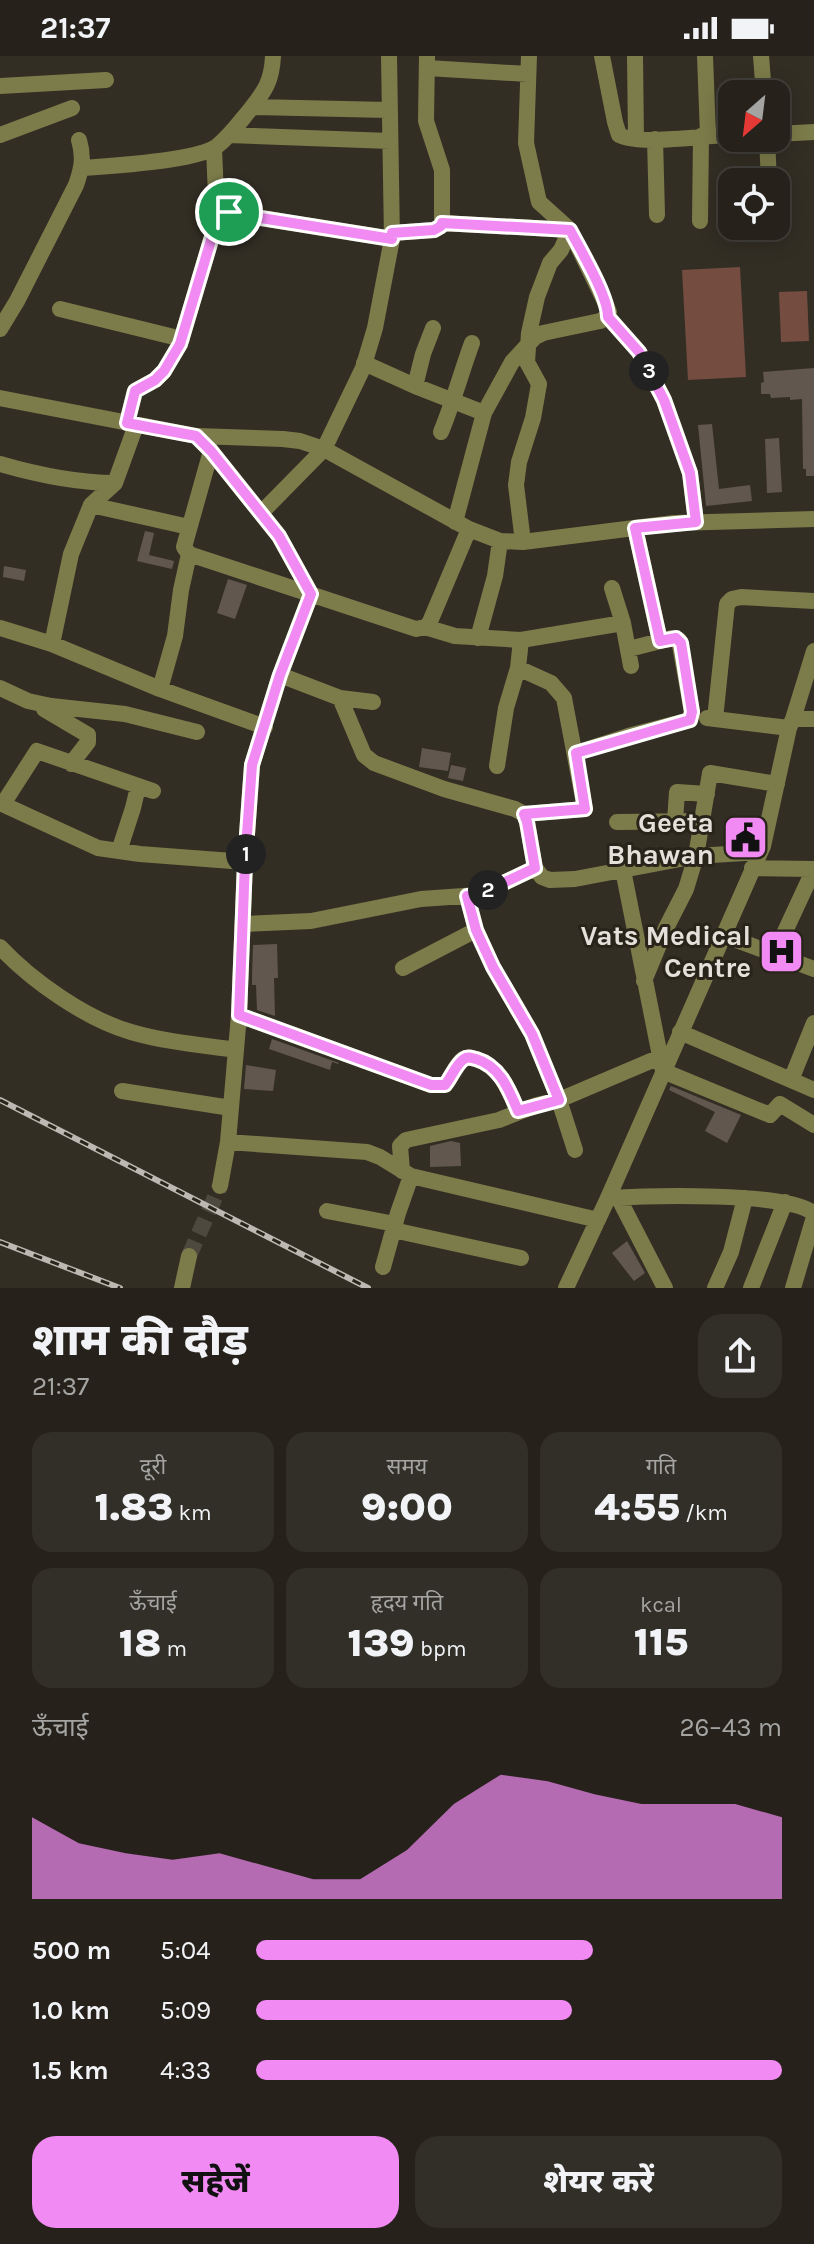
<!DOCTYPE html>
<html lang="hi">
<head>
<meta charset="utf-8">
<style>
  :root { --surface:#26221b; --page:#322f28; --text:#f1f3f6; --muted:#a4a4a3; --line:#423f3a; --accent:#f28af3 }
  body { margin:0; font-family:Karla,"Noto Sans Devanagari",sans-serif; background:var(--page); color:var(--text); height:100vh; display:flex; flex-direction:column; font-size:30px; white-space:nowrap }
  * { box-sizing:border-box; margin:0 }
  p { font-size:26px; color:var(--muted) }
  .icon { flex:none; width:44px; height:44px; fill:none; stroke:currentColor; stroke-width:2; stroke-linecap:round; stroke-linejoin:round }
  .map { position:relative; height:1232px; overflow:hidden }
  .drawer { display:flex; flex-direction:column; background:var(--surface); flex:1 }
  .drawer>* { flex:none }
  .needle { width:52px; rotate:208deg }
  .buttons { position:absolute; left:718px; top:24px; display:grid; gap:16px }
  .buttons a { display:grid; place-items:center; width:72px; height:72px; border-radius:16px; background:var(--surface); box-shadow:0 4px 20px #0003,0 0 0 2px var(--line); font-size:40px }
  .pin { position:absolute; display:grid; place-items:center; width:68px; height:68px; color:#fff; margin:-34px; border:4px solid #fff; border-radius:50%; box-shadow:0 2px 8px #0007 }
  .km { position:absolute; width:40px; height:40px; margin:-20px; border-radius:50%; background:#222; color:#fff; font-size:22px; line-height:40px; text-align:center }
  .round { display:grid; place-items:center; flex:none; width:84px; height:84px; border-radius:24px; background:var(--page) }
  .summary { display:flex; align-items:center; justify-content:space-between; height:136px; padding:0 32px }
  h1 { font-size:44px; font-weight:800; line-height:60px }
  .stats { display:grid; grid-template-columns:repeat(3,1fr); gap:12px; height:136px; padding:8px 32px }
  .stats div { display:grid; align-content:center; border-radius:20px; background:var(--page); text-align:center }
  .stats b { font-size:40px; font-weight:800 }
  .stats small { font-size:22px; font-weight:400 }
  .stats p { font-size:22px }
  .chart { height:224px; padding:16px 32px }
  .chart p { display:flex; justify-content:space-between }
  .chart svg { width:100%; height:144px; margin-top:8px; fill:var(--accent); opacity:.7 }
  .primary-button { display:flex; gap:16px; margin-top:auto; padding:16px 32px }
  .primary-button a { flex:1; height:92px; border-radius:24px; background:var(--accent); color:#111; font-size:32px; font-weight:800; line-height:92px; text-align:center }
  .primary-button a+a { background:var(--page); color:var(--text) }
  ul { padding:0 32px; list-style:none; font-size:26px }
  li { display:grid; grid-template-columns:128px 96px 1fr; align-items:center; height:60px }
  li i { height:20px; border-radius:10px; background:var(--accent) }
  .status { display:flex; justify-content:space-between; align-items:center; height:56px; padding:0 40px; background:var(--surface); direction:ltr }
  .status svg { height:22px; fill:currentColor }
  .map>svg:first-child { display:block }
</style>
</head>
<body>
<div class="status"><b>21:37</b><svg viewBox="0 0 49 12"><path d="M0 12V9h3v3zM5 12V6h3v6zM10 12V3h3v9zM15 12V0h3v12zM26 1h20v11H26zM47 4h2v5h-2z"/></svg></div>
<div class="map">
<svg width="814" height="1232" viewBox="0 0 814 1232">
  <rect width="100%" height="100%" fill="#332e24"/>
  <!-- green -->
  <path fill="#744c40" d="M740,211l6,110 -58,3 -6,-110z
    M807,235l2,50 -28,1 -2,-50z"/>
  <!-- building -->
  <path fill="#61574f" d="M814,312v108h-8v-7h-3l-1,-70 -12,1v-3l-19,1 -1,-4h-9v-11l3,-1 -1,-10z
    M712,368l7,65 31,-4 2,16 -46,5 -8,-81z
    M779,382l3,54 -15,1 -2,-54z
    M145,475l9,2 -5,22 25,6 -2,8 -35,-8z
    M4,510l22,4 -2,11 -21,-4z
    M228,523l19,6 -12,34 -18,-6z
    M422,692l29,5 -3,18 -29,-4z
    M451,709l15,3 -3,13 -15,-3z
    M277,888l1,34h-4l1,38 -18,-6 -1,-25h-4v-8l1,-32z
    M272,983l67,24 -1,1 -6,-2 -2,8 -61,-21z
    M246,1009l30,5 -3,21 -29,-2z
    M671,1030l70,29 -14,28 -22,-12 10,-19 -46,-22z
    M451,1085l9,2 1,23 -31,1v-21z
    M627,1185l18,32 -11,8 -22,-28z"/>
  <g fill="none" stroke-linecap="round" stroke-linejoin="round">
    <!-- minor-tunnel -->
    <path stroke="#4e493f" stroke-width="16" stroke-dasharray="16 8" stroke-linecap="butt" d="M189,1200l31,-70"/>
    <!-- minor -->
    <path stroke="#7c7c4a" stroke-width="16" d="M602,0l13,66 4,13c21,11 87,0 113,0
      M635,0l1,83
      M705,0l3,79
      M761,0l3,38
      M427,12l101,6
      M0,30l106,-6
      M252,51l137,3
      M776,78l38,-2
      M0,79l72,-27
      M229,79l161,6
      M767,82l2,44
      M655,83l2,76
      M214,92l3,72
      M82,112c29,-2 112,-7 134,-21 13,-10 23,-24 33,-36 16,-20 23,-30 24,-55
      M700,165l1,-85
      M442,167l128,7
      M392,177l42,-3 7,-4 1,-3v-53l-16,-49 1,-65
      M60,253l122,30
      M608,261l31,35 25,48 26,73 6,49
      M0,273l17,-28 59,-116c6,-17 8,-28 3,-45
      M364,307l51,23 69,27
      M415,330l8,-32 10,-26
      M0,342l196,38 87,3 17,2 24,8 145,80 31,12 23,1 151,-19 140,-4
      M127,367l8,-32 20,-11 9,-9 16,-27 37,-124 7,-8 168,27
      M136,369l-21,58 -24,22 98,22
      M441,376c12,-29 20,-59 31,-89
      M196,380l15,15 68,85 32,58 -31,81 -28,90 -7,97 -6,153 -11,127 -8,44
      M211,395l-27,96 5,7 227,75 9,-2 30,9 66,4 102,-17
      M0,408c38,11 75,19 115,19
      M261,457l63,-64 39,-81 12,-40 17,-89 -3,-183
      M455,466l29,-109 28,-51 23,-25 8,-4 57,-12 8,-4 1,-5 -5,-12 -34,-70 -31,-28 -13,-59 3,-87
      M635,472l25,113
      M523,486l-7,-57 3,-23 14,-44 6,-34 -12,-22 2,-29 8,-36 13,-34 11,-13 9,-20
      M612,532l11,35 8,43
      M425,571l4,-3 40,-95
      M0,572l52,16 108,45 105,38
      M478,582l17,-62 5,-35
      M52,588l19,-90 20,-49
      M280,619l60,23 24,57 10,8 70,26 71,20 9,5 61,-5 -21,-111 -13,-15 -33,-15
      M0,632l28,13 23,5 74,8 72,18
      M160,633l15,-53 6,-46 8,-36
      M340,642l33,4
      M44,653l44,26v7l-17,22
      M707,662l82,10
      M715,663l12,-115 5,-5 9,-2 73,4
      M793,663h21
      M576,697l52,-17 62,-16 2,-8 -13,-72 -7,-2 -43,11
      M497,710l9,-58 12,-40 3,-28
      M0,747l98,45 42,6 105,8
      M3,748l34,-53 116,40
      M524,758l3,8 8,46 7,9 8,3 25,-1 121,-23 64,-4
      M675,765l2,-29 30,2
      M617,766l84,-1
      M119,795l14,-43 5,-21
      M752,812l62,1
      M623,814l40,201 107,44 10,-11 34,21
      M467,840l9,34 17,37 39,67 27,66 16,50
      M243,868l68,-3 110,-22 57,-4 57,-27
      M723,879l91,34
      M0,891c32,34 86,72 131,85 34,10 70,13 105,18
      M775,897l39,-84
      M403,912l73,-38
      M644,925l22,-53 20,-39 10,-33 14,-83 67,11
      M239,959l192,70h14c6,-7 11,-21 18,-26 5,-3 8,-1 13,0 24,7 33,31 42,52
      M680,976l134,58
      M791,1024l23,-57
      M122,1035l109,17
      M228,1086l139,10 13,5 31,19 187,44
      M402,1115l-2,-25 6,-6 93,-20 38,-15 22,-5 101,-43
      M618,1141l47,91
      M608,1142c36,-2 185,-7 206,16v3
      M327,1155l68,13
      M393,1174l128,28
      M383,1211l15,-54 13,-37
      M182,1232l7,-32
      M566,1232l42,-90 155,-352 26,-118 4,-9 21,-68
      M715,1232l16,-36 14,-54
      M751,1232l34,-86
      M793,1232l21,-71"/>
    <defs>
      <path id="rail" d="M0,1044l368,188
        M0,1186l120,46"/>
    </defs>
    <!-- rail casing -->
    <use href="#rail" stroke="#bdb9b2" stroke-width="6"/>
    <!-- rail -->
    <use href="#rail" stroke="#29241a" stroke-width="3" stroke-dasharray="9" stroke-linecap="butt"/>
  </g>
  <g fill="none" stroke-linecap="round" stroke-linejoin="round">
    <defs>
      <path id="route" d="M224,156l168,27v-6l42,-3 7,-4 1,-3 128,7c11,21 38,66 38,87l31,35 25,48 26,73 6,49 -61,6 25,113 16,-3 5,5 11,69 -2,8 -114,33 9,56 -61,5 3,8 8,46 -57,27 -11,1 9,34 17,37 39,67 27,66 -41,11c-9,-21 -18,-45 -42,-52 -5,-1 -8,-3 -12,0 -8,5 -13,19 -19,26h-14l-192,-70 6,-153 7,-97 28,-90 31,-81 -32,-58 -68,-85 -15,-15 -69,-13 8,-32 20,-11 9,-9 16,-27 37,-124z"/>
    </defs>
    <!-- route casing -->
    <use href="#route" stroke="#fff" stroke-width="16"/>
    <!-- route -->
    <use href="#route" stroke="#f28af3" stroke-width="10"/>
  </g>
  <!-- icons -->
  <defs>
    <symbol id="civic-square" viewBox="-11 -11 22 22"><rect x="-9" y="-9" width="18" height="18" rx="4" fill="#f28af3" stroke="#29241a"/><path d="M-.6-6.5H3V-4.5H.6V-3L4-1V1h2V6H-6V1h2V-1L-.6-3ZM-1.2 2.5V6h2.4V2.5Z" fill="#111"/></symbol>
    <symbol id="hospital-square" viewBox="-11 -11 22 22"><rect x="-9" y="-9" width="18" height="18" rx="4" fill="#f28af3" stroke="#29241a"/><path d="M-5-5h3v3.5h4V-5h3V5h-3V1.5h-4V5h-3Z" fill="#111"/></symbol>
  </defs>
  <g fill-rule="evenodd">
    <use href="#civic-square" x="720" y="756" width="51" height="51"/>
    <use href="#hospital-square" x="756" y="870" width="51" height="51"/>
  </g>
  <g text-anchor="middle" stroke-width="6" stroke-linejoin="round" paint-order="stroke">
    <!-- poi labels -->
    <g font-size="28" font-weight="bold" fill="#e4e1da" stroke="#29241a" text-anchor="end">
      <text x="714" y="776">Geeta<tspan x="714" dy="32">Bhawan</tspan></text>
      <text x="751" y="889">Vats Medical<tspan x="751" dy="32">Centre</tspan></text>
    </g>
  </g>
</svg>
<div class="buttons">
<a><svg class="needle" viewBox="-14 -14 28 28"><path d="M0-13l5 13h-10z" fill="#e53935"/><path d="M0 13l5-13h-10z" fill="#a4a4a3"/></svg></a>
<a><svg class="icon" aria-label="locate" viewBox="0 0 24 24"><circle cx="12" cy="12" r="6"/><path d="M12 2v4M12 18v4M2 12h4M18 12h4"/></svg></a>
</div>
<div class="pin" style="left:229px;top:156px;background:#1e9e55"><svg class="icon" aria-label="arrive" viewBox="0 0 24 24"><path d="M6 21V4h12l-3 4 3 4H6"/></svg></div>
<b class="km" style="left:246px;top:798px">1</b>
<b class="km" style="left:488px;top:834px">2</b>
<b class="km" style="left:649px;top:315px">3</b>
</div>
<section class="drawer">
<div class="summary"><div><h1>शाम की दौड़</h1><p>21:37</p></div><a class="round"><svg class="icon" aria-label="share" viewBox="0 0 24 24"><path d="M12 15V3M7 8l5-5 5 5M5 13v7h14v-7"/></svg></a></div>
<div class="stats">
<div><p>दूरी</p><b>1.83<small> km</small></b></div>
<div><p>समय</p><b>9:00</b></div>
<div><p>गति</p><b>4:55<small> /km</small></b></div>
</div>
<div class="stats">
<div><p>ऊँचाई</p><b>18<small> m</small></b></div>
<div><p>हृदय गति</p><b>139<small> bpm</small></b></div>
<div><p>kcal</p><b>115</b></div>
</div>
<div class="chart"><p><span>ऊँचाई</span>26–43 m</p>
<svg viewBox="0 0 160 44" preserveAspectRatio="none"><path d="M0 44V19L10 27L20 30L30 32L40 30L50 34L60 38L70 38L80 29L90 15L100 6L110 8L120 12L130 15L140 15L150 15L160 19V44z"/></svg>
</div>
<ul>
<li><b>500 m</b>5:04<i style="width:64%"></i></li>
<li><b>1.0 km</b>5:09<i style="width:60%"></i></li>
<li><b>1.5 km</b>4:33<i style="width:100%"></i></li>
</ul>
<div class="primary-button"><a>सहेजें</a><a>शेयर करें</a></div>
</section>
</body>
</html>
